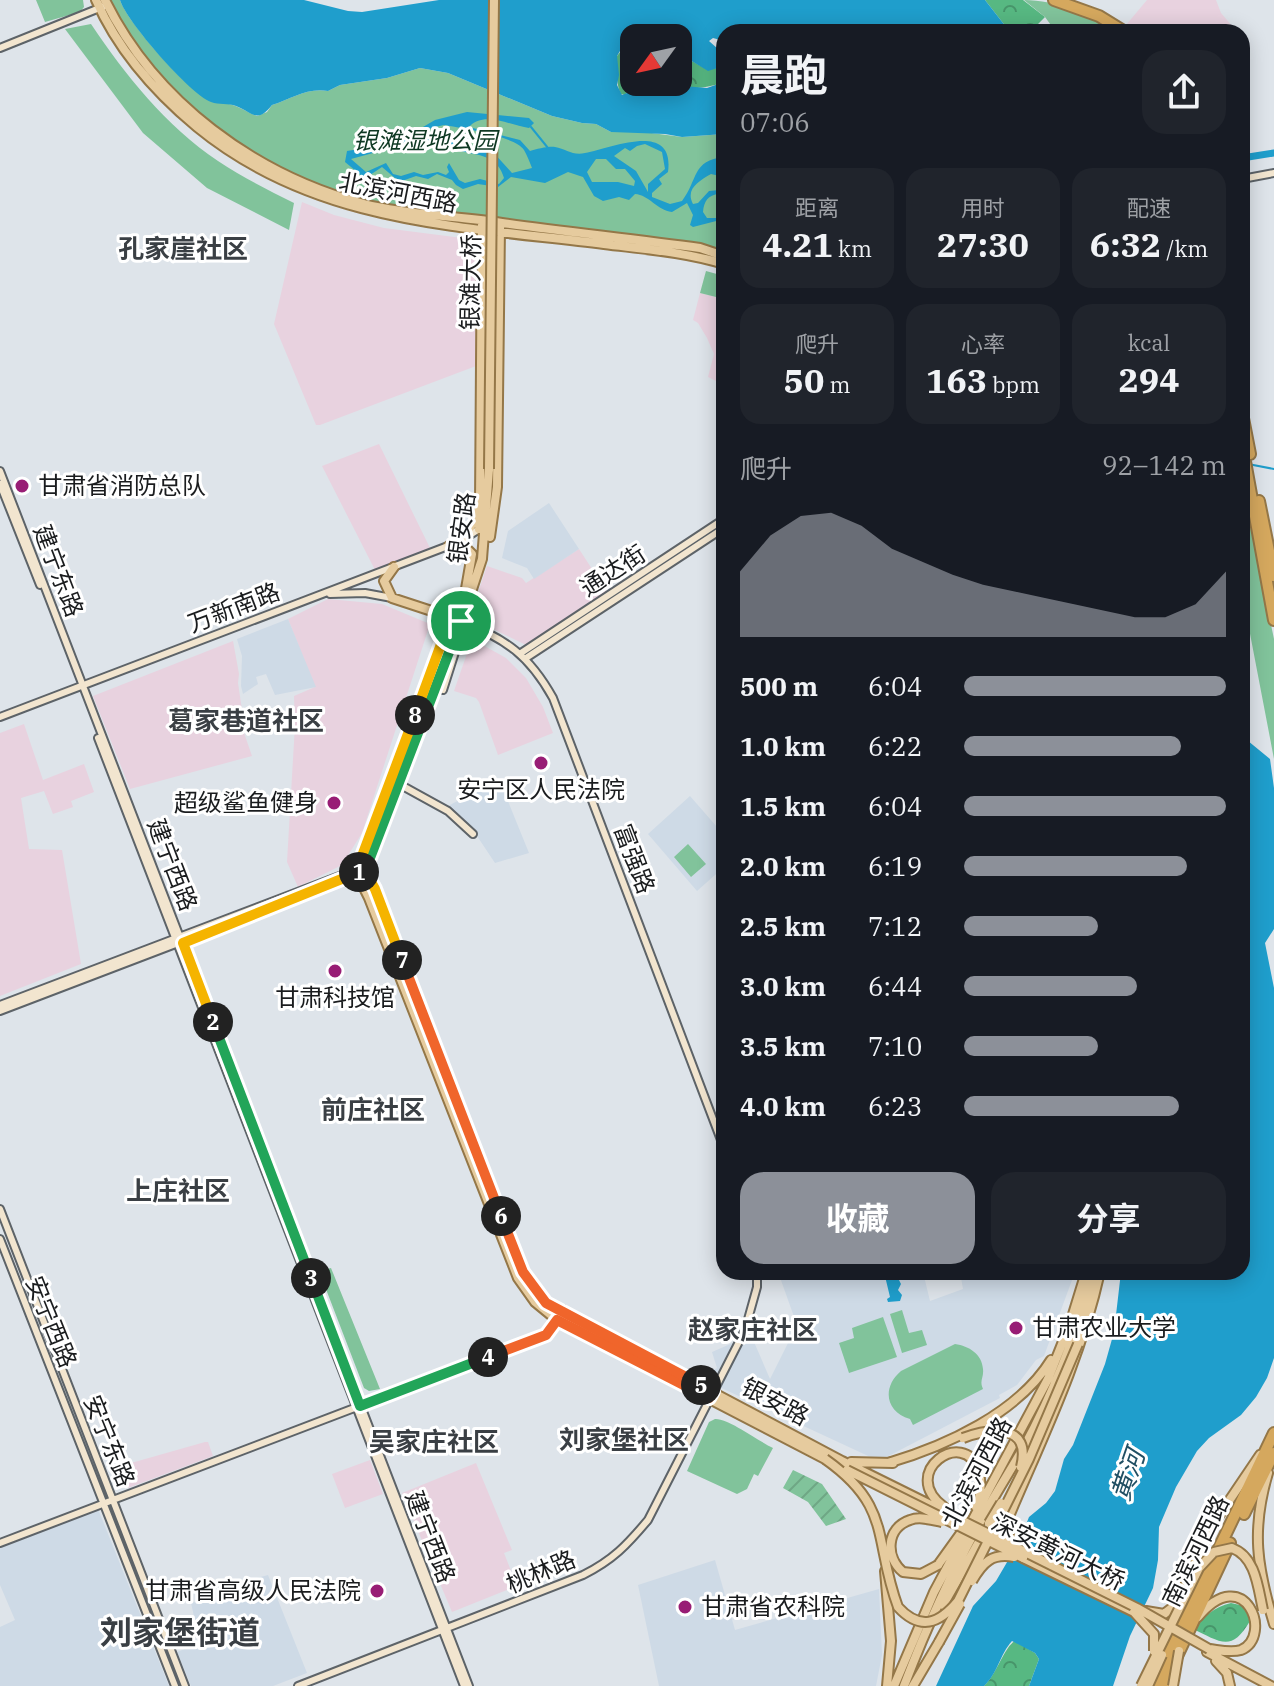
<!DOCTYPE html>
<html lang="zh">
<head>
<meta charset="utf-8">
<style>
  :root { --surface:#171b24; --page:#20242c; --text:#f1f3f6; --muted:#9ea1a6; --accent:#8c9099 }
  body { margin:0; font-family:"IBM Plex Serif","Noto Sans SC",serif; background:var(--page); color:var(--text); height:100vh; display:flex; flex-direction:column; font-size:30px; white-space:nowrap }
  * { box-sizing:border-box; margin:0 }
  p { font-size:26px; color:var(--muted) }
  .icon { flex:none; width:44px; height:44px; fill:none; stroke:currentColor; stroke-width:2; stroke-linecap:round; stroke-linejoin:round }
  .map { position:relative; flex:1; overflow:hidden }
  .side { position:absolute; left:716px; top:24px; width:534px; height:1256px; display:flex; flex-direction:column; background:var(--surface); border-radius:24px; box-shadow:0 4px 20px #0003 }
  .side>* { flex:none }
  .needle { width:52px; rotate:237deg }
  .controls { position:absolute; left:620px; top:24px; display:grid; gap:16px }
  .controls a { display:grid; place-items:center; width:72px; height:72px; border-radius:16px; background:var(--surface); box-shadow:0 4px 20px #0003; font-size:40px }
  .pin { position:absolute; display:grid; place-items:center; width:68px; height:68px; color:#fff; margin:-34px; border:4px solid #fff; border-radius:50%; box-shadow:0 2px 8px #0007 }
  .km { position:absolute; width:40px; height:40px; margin:-20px; border-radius:50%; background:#222; color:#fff; font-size:22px; line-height:40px; text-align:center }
  .round { display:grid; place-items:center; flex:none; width:84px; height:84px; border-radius:24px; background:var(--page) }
  .overview { display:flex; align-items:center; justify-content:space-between; height:136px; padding:0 24px }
  h1 { font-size:44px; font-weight:700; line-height:60px }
  .stats { display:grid; grid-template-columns:repeat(3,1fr); gap:12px; height:136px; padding:8px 24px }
  .stats div { display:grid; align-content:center; border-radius:20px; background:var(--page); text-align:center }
  .stats b { font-size:34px; font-weight:700 }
  .stats small { font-size:22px; font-weight:400 }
  .stats p { font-size:22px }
  .chart { height:224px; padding:16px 24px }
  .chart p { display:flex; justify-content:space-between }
  .chart svg { width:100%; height:144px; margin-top:8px; fill:var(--accent); opacity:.7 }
  .action { display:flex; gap:16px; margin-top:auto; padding:16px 24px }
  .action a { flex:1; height:92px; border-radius:24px; background:var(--accent); color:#fff; font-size:32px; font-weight:700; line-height:92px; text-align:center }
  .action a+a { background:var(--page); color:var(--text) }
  ul { padding:0 24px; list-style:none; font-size:26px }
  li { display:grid; grid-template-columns:128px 96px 1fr; align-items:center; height:60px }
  li i { height:20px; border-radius:10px; background:var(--accent) }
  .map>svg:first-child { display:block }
</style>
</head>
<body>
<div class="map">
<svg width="1274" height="1686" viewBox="0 0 1274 1686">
  <defs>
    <pattern id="forest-crowns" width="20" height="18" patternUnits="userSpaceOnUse" patternTransform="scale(2)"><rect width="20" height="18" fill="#57b882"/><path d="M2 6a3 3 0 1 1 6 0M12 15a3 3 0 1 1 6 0" fill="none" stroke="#47956a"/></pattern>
    <pattern id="garden-furrows" width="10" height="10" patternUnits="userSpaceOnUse" patternTransform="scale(2)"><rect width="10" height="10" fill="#81c39b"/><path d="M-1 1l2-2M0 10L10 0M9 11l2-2" fill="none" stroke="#6fa785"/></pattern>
  </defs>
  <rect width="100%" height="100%" fill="#dee4ea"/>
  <!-- commercial -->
  <path fill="#e8d2df" d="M1147,0h69l5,13 12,14 -9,5h-88l-10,-7z
    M302,202l32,13 50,13 94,12 -2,126 -156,59h-4l-42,-101z
    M700,293l24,6v86l-16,-8 6,-23 -7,-16 -9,-15 -5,-3z
    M379,444l51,104 -55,22 -53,-104z
    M579,549l28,43 -81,53 -45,-22 -10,-10 16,-47 35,12 4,5z
    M328,599l54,5 48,20 -68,209 -20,32 -44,22 -11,-25 8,-137 -1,-29 21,-9 -27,-68z
    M472,639l34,19 20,20 17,29 10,26 -55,22 -19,-53 -3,-4 -22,-7z
    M233,641l6,33 -1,9 6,40 -2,4 10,29 -122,33 -37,-93z
    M24,724l19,56 41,-16 10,28 -23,9 2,6 -20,7 -9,-23 -23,7 8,51 33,1 19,114 -81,32v-263z
    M205,1442h3l5,14 -85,32 -7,-2 -11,-17z
    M370,1460l13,34 -38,14 -13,-34z
    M476,1463l36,87 -8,3 13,33 -65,26 -50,-119z"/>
  <!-- built -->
  <path fill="#cedae6" d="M549,503l30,46 -45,30 -7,-11 -25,-10 6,-27z
    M288,619l28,68 -41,8 -9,-21 -10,3 2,7 -15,10 -2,-8 1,-30 -5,-17z
    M499,779l30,74 -34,10 -22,-33 -25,-24z
    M690,796l34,39v32l-27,24 -49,-57z
    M778,1272h145l7,29 33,-12 -2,-11 2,-6h112l-31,84 -8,4 -19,25 -18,10 1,3 -121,63 -179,-83 17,-10 -5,-16 39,-17 19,44 27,-54z
    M98,1509l71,177h-169v-59l15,-7 -15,-35v-40z
    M715,1560l20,70 144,-41 3,66 -6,31h-217l-21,-101z
    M268,1575l39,98 -34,13h-82l-14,-34 23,-9 -9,-40 17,-4 -1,-8z"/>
  <!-- forest -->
  <path fill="url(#forest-crowns)" d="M985,0h38l22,17 -15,15h-20z
    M621,51h8l5,5 1,26 -10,13 -4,-1c-5,-8 -4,-27 -4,-38z
    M682,60h8l18,10 16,-4v16c-19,8 -53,9 -72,0h26v-20z
    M1231,1603l13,3 6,15c-19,32 -29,21 -59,7 13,-11 23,-21 40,-25z
    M1015,1641l20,12 4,6 -10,27h-45c13,-12 20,-39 31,-45z"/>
  <!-- park -->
  <path fill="#81c39b" d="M36,0h47l1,7 -4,5 -35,10z
    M105,0h15c7,22 69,92 91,101 5,3 12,1 18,3 10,2 19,9 28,12l10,-4 5,-7c19,-6 36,-18 56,-14l12,-6 47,-7 33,-10 28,5 104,43 30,7 14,1 15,8h33l38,5 42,-3v122l-24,-8 -310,-39 -99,-31 -91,-59 -50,-50z
    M1024,0c32,0 66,15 93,32h-61l-11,-15z
    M91,24c34,51 75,102 127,137 24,16 50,29 76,42l-5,27 -82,-42 -64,-55 -78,-104z
    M706,271l18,5v23l-24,-6z
    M1242,487l32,152v120l-32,-167z
    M688,844l18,20 -15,13 -17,-20z
    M331,1268l49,121 -11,2 -5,-3 -45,-117z
    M902,1310l7,23 13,-3 5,15 -25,8 -12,-39z
    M883,1317l14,40 -48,16 -10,-30 15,-5 -2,-10z
    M955,1344c14,2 27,10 28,25 1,9 -4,11 0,20l-70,36 -3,-6c-25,-7 -28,-32 -9,-48z
    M715,1419c13,-1 43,22 58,29l-15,28 -4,-2 -7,15 -10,5 -50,-23 22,-49z"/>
  <!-- garden -->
  <path fill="url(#garden-furrows)" d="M793,1470l29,14 24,35 -20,7 -18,-24 -25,-14z"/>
  <!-- water -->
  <path fill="#1f9ecc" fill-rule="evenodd" d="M120,0h184l44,11 14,1 77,-12h546l25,32h-286v9l-11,-3 -4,3 9,8 6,-2v19l-16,5 -18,-11 -12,2v-24h-44v18l-8,-6 -6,1 -3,5 2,19 -2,10 5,10 5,-2 8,-11 72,6 17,-6v52l-42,3 -17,-3 -54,-2 -15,-8 -14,-1 -30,-7 -104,-43 -28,-5 -33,10 -47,7 -12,6c-20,-4 -37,8 -56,14 -15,18 -17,9 -36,1 -8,-3 -17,-1 -25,-4 -21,-8 -85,-81 -91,-102z
    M467,112l62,6 5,5 -5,5c-18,-2 -45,-18 -60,-1l51,13 10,11c7,-2 19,-5 25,-4 11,2 18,9 30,6 27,-5 90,-33 83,19l-9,7 3,5 -10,9v4l18,7 12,-3c16,-21 10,-41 42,-44v20l-13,-3c-12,7 -26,15 -18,30l5,-1 11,-12 10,-1 5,3v5l-5,-4c-11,1 -15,7 -16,18l4,6h9l8,-3v4l-31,8 -3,-2 3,-10 -6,-12 -15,9c-15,-2 -23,-17 -37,-18l-6,6 -10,-3 -16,4 -9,-5 -11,-19 -15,-5 -23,11 -34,-6 -13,10 -20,-3 -15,5 -7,-4 -4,-5 -15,-6 -9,5 -12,-3 -14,5 -7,-3 -13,-11 -12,8 -8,1 -17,-14 2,-11 12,-2 5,-6 14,3 2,-8 4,-2 11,6 4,-1 36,-21zM444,125c17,3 71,11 80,25 3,5 6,13 8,18l-20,5 -20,-22 -23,-6 -22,-11 -20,-2 4,-4zM435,141c11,1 18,8 30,11 18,4 33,5 39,26l-5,6 -19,-5 -15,4 -6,-3 -10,-17 -2,4 2,5 -3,3 -8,-3 -15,3 -9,-3 -13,4 -8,-2 -7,-11 -20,9 -15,-13 22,-6 7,-5 23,1 4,-4zM645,144l17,8 3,17 -17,15v8l-12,-21 -22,-15 11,-8 5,3 7,-5zM596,159h10l10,10h9l10,12 -1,5 -16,-4h-26l-5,-10z
    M1242,736l28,23 4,29v141l-9,14 9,45v370l-7,20 -11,19 -15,18 -32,23 -12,13 -21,36 -17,40 -1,33 -5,28 -23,48 -17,50h-84l10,-27 -4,-6 -23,-12c-12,13 -14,32 -28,45h-48l37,-80 23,-25 24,-41 9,-23 17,-14 9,-12 9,-32 9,-14 32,-81 9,-32 7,-60h121z
    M884,1272h21l-7,6 3,6 -3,6 4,5 -2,6 -12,1 -1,-3 3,-2z"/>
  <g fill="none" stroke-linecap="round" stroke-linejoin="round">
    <!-- stream -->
    <path stroke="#1f9ecc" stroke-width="2" d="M531,127l17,21
      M1248,464l26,5"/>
    <!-- river -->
    <path stroke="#1f9ecc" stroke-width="7" d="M1242,158l32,-5"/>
    <defs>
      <path id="secondary" d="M0,48l107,-43
        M1242,179l32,-6
        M0,471l469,1215
        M0,484l40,101
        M330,594l35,-1 27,5
        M461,625v-4c45,18 68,34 92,77l171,450
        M521,653l203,-134
        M526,658l198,-130
        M443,690l14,-44 14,-11 8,3
        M0,717l461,-176 18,-12
        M98,738l366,948
        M399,784l49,27 25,23
        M0,1005l345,-131 26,-3
        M0,1011l346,-132 8,-6
        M0,1209l185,477
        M0,1239l175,447
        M0,1543l546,-208 17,-26
        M298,1686l285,-111c30,-15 44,-30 65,-55l97,-190 12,-43v-15"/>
      <path id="primary" d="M96,0c22,50 59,92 101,127 118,97 263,99 407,117 40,5 81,8 120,20
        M105,0c50,102 150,175 259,204 44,11 92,12 138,19 66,9 132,16 198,25l24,8
        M489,469l-7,90 -25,76 -92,236 10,18 148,383 23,31 15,9 281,149 117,58
        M479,529l4,-16
        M490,537l7,-50 3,-260
        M449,546c17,-12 28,-22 31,-43l2,-278
        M449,546l17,2 6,6 -9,52
        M394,567l-10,14 8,17 61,20
        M451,617l-95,255 13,26 149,380 17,24 22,18 268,139
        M851,1462l42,1
        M888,1463c58,-17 130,-50 163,-103
        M1268,1473c-17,57 -11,94 6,151
        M944,1507c-47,-35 21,-80 34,-37 4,13 3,26 -2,37
        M1020,1547l-11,-11 -2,-15c35,-83 73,-159 93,-249
        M1023,1558l111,54
        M938,1565l23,-32
        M885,1571l6,70 -4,45
        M943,1605l41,-72
        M1146,1611l18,3 13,-10 33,-75 50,-74
        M1198,1617c47,-56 76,19 43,33 -10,3 -22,0 -32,-1
        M1169,1639l13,-29
        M1207,1652l64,34
        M1216,1661l11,12 3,13
        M894,1686l40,-94 114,-213 22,-55 16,-52
        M904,1686c21,-55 45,-109 74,-160 14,-27 31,-53 46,-79 30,-55 53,-115 70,-175
        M913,1686l26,-44"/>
      <path id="highway" d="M1054,0l45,16 26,16
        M1242,413l8,41
        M1242,445l32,175
        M1259,501l15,75
        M1244,1514l30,-61
        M1153,1686l121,-253
        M1163,1686l67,-143"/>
    </defs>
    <!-- secondary casing -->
    <use href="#secondary" stroke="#5d6368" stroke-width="10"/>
    <!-- primary casing -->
    <use href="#primary" stroke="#947748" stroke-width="12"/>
    <!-- highway casing -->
    <use href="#highway" stroke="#947748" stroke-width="14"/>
    <!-- secondary -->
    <use href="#secondary" stroke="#f2e5cf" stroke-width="6"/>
    <!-- primary -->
    <use href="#primary" stroke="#e6cb9e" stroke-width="8"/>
    <!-- highway -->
    <use href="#highway" stroke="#d5a85e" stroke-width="10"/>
    <defs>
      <path id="primary-bridge" d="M489,469l5,-469
        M963,1438c27,-10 69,-15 58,29
        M825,1459c68,48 48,81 73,148 22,24 41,17 60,-6l71,-142 49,-115
        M847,1470l176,88
        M959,1519l178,89 72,41
        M989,1523l12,-20
        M938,1565l-17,9 -18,-2c-18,-15 -17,-44 7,-52 10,-4 21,0 32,2
        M972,1581c11,-19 20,-28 42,-24
        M1134,1612l20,22v17
        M939,1642l21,-38
        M1141,1686l58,-118 15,-16 18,-4c24,9 26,40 31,62
        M1148,1686l14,-31
        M1173,1686l6,-35"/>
    </defs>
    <!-- primary-bridge casing -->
    <use href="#primary-bridge" stroke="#947748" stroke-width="12" stroke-linecap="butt"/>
    <!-- primary-bridge -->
    <use href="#primary-bridge" stroke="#e6cb9e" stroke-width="8"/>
  </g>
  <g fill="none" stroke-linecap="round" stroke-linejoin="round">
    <defs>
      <path id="split-1" d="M359,872l6,-1 96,-250"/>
      <path id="split-2" d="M213,1022l-30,-79 176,-71"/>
      <path id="split-3" d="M213,1022l98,256"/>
      <path id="split-4" d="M311,1278l49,128 128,-49"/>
      <path id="split-5" d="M488,1357l58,-22 11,-15 152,78 4,-7 -12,-6"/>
      <path id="split-6" d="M501,1216l22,56 23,31 155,82"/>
      <path id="split-7" d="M402,960l99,256"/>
      <path id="split-8" d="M402,960l-27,-71 -10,-18 -9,1 59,-157"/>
      <path id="split-9" d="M415,715l36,-98 10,4"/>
    </defs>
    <!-- split-1 casing -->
    <use href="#split-1" stroke="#fff" stroke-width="16"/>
    <!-- split-2 casing -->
    <use href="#split-2" stroke="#fff" stroke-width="16"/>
    <!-- split-3 casing -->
    <use href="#split-3" stroke="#fff" stroke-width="16"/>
    <!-- split-4 casing -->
    <use href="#split-4" stroke="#fff" stroke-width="16"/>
    <!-- split-5 casing -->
    <use href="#split-5" stroke="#fff" stroke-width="16"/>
    <!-- split-6 casing -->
    <use href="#split-6" stroke="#fff" stroke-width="16"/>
    <!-- split-7 casing -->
    <use href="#split-7" stroke="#fff" stroke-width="16"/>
    <!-- split-8 casing -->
    <use href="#split-8" stroke="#fff" stroke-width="16"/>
    <!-- split-9 casing -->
    <use href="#split-9" stroke="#fff" stroke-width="16"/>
    <!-- split-1 -->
    <use href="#split-1" stroke="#22a559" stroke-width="10"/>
    <!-- split-2 -->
    <use href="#split-2" stroke="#f5b400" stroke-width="10"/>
    <!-- split-3 -->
    <use href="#split-3" stroke="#22a559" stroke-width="10"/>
    <!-- split-4 -->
    <use href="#split-4" stroke="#22a559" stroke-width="10"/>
    <!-- split-5 -->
    <use href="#split-5" stroke="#f0652b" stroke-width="10"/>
    <!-- split-6 -->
    <use href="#split-6" stroke="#f0652b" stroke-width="10"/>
    <!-- split-7 -->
    <use href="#split-7" stroke="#f0652b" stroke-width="10"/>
    <!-- split-8 -->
    <use href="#split-8" stroke="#f5b400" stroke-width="10"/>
    <!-- split-9 -->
    <use href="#split-9" stroke="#f5b400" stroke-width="10"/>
  </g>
  <!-- markers -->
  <g fill="#981d75" stroke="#fff" stroke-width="3">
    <circle cx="22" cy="486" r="8"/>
    <circle cx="541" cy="763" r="8"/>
    <circle cx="334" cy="803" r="8"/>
    <circle cx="335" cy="971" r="8"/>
    <circle cx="1016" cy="1328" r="8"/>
    <circle cx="377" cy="1591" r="8"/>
    <circle cx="685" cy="1607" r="8"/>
  </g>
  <g text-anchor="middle" stroke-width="6" stroke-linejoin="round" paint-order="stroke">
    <!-- park labels -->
    <g font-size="24" font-style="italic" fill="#0e3823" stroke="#fff">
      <text x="425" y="149">银滩湿地公园</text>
    </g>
    <!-- street labels -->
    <g font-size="24" fill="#1a1c1e" stroke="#fff">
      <text transform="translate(398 193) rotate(11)" y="8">北滨河西路</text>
      <text transform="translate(471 282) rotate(-89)" y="8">银滩大桥</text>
      <text transform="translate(462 528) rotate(-82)" y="8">银安路</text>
      <text transform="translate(58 571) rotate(69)" y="8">建宁东路</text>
      <text transform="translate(613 571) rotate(-33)" y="8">通达街</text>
      <text transform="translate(234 608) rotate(-21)" y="8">万新南路</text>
      <text transform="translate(634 859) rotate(69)" y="8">富强路</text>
      <text transform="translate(172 865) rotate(69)" y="8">建宁西路</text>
      <text transform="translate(51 1322) rotate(68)" y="8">安宁西路</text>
      <text transform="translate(775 1402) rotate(28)" y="8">银安路</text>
      <text transform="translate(109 1441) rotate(68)" y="8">安宁东路</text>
      <text transform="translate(977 1472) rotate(-62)" y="8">北滨河西路</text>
      <text transform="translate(430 1537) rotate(69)" y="8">建宁西路</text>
      <text transform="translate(1196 1551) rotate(-64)" y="8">南滨河西路</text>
      <text transform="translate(1058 1552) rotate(26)" y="8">深安黄河大桥</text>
      <text transform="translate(541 1572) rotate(-23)" y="8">桃林路</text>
    </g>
    <!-- poi labels -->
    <g font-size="24" fill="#1a1c1e" stroke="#fff" text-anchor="start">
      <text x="38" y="494">甘肃省消防总队</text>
      <text x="541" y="798" text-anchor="middle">安宁区人民法院</text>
      <text x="318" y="811" text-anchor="end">超级鲨鱼健身</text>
      <text x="335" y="1006" text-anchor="middle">甘肃科技馆</text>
      <text x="1032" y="1336">甘肃农业大学</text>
      <text x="361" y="1599" text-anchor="end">甘肃省高级人民法院</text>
      <text x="701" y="1615">甘肃省农科院</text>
    </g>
    <!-- neighbourhood labels -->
    <g font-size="26" font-weight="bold" fill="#3a3f44" stroke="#fff">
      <text x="183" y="258">孔家崖社区</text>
      <text x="246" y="730">葛家巷道社区</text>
      <text x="373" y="1119">前庄社区</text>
      <text x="178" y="1200">上庄社区</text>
      <text x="753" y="1339">赵家庄社区</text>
      <text x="624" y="1449">刘家堡社区</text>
      <text x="434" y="1451">吴家庄社区</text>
    </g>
    <!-- water labels -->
    <g font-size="26" font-style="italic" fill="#204f63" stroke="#fff">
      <text transform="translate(1128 1475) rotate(-71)" y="9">黄河</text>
    </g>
    <!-- district labels -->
    <g font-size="32" font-weight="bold" fill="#3a3f44" stroke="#fff">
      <text x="180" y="1644">刘家堡街道</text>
    </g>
  </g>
</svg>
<div class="controls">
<a><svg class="needle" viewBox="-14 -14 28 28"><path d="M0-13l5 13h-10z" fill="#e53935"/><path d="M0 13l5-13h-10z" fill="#9ea1a6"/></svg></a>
</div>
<div class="pin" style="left:461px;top:621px;background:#1e9e55"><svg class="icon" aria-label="arrive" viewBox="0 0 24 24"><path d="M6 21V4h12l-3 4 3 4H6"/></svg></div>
<b class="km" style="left:359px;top:872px">1</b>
<b class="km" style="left:213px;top:1022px">2</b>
<b class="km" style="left:311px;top:1278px">3</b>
<b class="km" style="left:488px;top:1357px">4</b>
<b class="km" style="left:701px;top:1385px">5</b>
<b class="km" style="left:501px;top:1216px">6</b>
<b class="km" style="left:402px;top:960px">7</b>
<b class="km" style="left:415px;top:715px">8</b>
<section class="side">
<div class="overview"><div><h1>晨跑</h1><p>07:06</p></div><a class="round"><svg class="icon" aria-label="share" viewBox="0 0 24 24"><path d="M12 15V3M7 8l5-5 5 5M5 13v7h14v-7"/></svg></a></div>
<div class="stats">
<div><p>距离</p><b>4.21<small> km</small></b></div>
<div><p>用时</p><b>27:30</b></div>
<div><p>配速</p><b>6:32<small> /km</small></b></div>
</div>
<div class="stats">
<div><p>爬升</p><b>50<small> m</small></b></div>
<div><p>心率</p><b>163<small> bpm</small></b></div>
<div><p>kcal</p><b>294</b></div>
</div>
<div class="chart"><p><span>爬升</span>92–142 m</p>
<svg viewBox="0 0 160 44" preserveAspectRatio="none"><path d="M0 44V24L10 13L20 7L30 6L40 10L50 17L60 21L70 25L80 28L90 30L100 32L110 34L120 36L130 38L140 38L150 34L160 24V44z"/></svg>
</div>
<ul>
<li><b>500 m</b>6:04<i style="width:100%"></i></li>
<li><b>1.0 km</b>6:22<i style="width:83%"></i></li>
<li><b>1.5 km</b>6:04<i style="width:100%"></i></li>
<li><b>2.0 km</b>6:19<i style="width:85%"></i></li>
<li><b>2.5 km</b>7:12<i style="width:51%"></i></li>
<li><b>3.0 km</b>6:44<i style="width:66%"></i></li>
<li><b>3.5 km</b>7:10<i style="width:51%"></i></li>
<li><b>4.0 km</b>6:23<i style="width:82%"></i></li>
</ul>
<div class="action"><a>收藏</a><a>分享</a></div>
</section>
</div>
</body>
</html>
